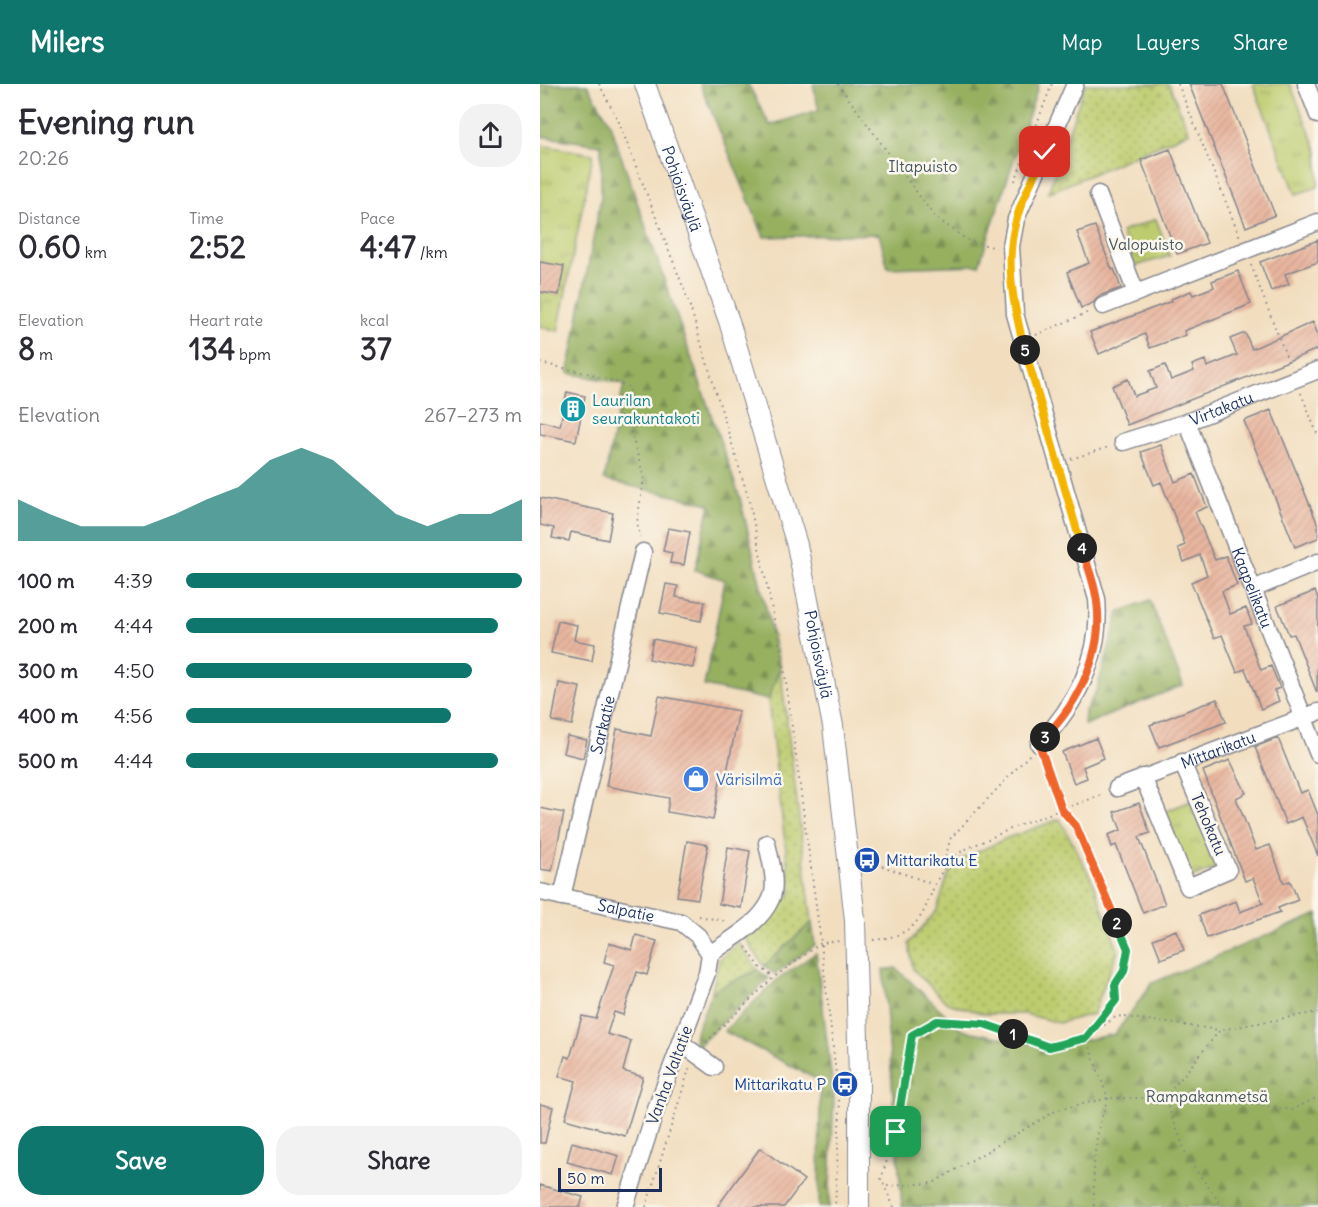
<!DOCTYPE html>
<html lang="en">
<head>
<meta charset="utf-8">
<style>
  :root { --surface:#fff; --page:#f2f2f3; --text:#2b2b33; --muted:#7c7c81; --accent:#0f766e }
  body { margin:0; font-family:Delius,sans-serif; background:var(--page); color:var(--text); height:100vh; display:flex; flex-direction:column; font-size:22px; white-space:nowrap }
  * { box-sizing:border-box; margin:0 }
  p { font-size:20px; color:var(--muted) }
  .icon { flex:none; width:33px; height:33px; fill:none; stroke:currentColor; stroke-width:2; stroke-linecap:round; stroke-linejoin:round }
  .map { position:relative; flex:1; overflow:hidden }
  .sheet { display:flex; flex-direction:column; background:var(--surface); width:540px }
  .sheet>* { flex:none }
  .scale { position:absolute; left:18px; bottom:15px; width:104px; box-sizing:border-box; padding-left:6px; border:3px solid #1b2f5e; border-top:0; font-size:16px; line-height:21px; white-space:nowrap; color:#1b2f5e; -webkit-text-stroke:4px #fbf7ec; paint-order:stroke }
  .pin { position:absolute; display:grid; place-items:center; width:51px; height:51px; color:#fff; margin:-26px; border-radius:12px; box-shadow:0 3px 9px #0006 }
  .km { position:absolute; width:30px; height:30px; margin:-15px; border-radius:50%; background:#222; color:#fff; font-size:16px; line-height:30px; text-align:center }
  .round { display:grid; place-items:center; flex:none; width:63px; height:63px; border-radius:24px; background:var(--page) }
  .summary { display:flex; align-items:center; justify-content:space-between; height:102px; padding:0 18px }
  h1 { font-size:33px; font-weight:700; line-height:45px }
  .figures { display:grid; grid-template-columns:repeat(3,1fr); gap:9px; height:102px; padding:6px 18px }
  .figures div { display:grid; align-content:center }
  .figures b { font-size:30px; font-weight:700 }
  .figures small { font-size:16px; font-weight:400 }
  .figures p { font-size:16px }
  .chart { height:168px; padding:12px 18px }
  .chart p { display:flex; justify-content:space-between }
  .chart svg { width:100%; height:108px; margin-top:6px; fill:var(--accent); opacity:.7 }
  .primary-button { display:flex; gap:12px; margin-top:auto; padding:12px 18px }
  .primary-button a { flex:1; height:69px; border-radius:24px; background:var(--accent); color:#fff; font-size:24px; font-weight:700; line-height:69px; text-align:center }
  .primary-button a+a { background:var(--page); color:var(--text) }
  ul { padding:0 18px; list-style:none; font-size:20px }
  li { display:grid; grid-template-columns:96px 72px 1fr; align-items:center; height:45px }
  li i { height:15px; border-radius:8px; background:var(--accent) }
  header { display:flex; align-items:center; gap:36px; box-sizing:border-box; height:84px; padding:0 30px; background:var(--accent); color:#fff }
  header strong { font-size:28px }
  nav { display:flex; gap:33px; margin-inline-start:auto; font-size:21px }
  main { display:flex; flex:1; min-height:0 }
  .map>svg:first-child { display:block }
</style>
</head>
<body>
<header>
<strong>Milers</strong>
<nav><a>Map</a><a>Layers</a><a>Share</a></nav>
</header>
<main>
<section class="sheet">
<div class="summary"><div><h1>Evening run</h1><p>20:26</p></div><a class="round"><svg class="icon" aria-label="share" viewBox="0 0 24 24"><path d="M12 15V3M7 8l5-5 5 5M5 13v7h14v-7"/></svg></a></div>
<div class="figures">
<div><p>Distance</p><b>0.60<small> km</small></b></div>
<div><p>Time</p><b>2:52</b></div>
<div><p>Pace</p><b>4:47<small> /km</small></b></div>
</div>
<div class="figures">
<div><p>Elevation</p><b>8<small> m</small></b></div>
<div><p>Heart rate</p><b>134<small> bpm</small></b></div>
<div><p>kcal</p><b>37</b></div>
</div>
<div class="chart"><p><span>Elevation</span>267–273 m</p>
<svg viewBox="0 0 160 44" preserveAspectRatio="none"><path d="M0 44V27L10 33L20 38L30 38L40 38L50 33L60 27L70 22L80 11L90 6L100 11L110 22L120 33L130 38L140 33L150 33L160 27V44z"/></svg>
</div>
<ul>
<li><b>100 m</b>4:39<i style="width:100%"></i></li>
<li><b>200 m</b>4:44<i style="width:93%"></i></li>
<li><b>300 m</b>4:50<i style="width:85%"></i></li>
<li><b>400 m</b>4:56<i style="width:79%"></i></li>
<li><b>500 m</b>4:44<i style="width:93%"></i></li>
</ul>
<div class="primary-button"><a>Save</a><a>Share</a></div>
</section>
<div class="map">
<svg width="778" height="1123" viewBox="0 0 778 1123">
  <defs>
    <pattern id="grass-dots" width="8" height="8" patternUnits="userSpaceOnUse" patternTransform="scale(1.5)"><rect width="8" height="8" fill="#bdcc6e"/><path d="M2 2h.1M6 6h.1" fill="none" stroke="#99a65e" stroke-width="1.8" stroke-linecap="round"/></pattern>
    <pattern id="forest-firs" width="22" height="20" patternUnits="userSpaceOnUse" patternTransform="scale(1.5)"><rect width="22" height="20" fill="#96b061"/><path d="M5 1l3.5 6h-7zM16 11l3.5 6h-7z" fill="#7a9053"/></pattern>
    <pattern id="park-tufts" width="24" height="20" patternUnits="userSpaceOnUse" patternTransform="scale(1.5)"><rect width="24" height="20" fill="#bdcc6e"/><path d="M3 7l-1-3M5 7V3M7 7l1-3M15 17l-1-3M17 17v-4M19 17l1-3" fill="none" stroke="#99a65e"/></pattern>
    <pattern id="building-hatch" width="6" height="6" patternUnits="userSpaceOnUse" patternTransform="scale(1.5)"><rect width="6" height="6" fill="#e9b69f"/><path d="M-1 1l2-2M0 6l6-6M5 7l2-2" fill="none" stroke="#c79d8b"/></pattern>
  </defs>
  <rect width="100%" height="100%" fill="#fbf7ec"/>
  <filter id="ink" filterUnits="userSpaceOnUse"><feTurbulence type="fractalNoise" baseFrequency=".0167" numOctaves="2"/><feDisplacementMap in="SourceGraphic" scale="12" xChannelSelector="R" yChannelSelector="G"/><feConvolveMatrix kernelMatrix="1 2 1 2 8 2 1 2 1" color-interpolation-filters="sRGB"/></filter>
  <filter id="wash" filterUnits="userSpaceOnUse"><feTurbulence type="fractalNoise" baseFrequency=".008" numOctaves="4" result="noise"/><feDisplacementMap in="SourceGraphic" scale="24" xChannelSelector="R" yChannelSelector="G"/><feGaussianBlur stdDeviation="1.35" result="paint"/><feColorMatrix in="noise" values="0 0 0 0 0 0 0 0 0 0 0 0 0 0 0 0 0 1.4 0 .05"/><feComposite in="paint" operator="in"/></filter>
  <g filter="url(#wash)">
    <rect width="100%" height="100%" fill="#f2debf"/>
    <!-- grass -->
    <path fill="url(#grass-dots)" stroke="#6c7e66" stroke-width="1.5" d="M545,0h84l20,48 -141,61z
      M240,583l32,255 -48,44 -19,-28 18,-15 28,-30 -23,-193z
      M520,735l33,63 25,68 -25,64 -34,9 -34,-9h-40l-38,-11 -34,-34 -4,-26 28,-33 11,-35 12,-15 47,-22z
      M198,858l20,28 -46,21 7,-31z"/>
    <!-- forest -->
    <path fill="url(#forest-firs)" stroke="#587060" stroke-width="1.5" d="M0,0h47l22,37 131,377 40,169 -12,33 -64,-14 21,-106 -30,-10 15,-66 -106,-24 20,-96 -56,-11 33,-176v-52l-61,-9z
      M160,0h48l22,41 49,-15 -6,-26h226l-60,181 -91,3 -9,-34 -115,3z
      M610,516l33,85 -99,40 1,-14 12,-22 22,-77z
      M778,830v293h-416l-19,-237 13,-2 66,62 87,17 66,-13 37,-51z
      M272,838l3,23 -40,29 -11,-8z
      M276,869l18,144 -5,110h-10l1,-126 -96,-50 53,-51z
      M218,886l11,8 -72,69 -3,-11 18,-45z"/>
    <!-- park -->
    <path fill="url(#park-tufts)" stroke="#6c7e66" stroke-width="1.5" d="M713,0h37l28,68v35l-22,7z
      M0,61l53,9 -35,177 -18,-4v-35l19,3 5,-28 -24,-5z
      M616,135l14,37 -35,10 -14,-34z
      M651,717l29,65 -31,13 -25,-67z"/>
    <g id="blocks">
      <!-- building -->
      <path fill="url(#building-hatch)" d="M649,0h34l52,131 -29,12z
        M630,65l37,94 -30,11 -36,-94z
        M555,142l17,44 2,-1 7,19 -22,8 -6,7 -12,5 -14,-36 22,-9 -12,-31z
        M778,156v22l-33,12 4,10 -18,7 -11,-29z
        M0,178l24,4 -5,29 -19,-3z
        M698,187l13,33 -67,27 2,4 -36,13 -5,-14 -46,20 -9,-22 82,-31 -1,-2 20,-8 2,4 21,-8 -2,-6z
        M773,238l5,13v14l-191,76 -15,-39 16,-7 6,17 22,-8 -6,-17 15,-6 6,15 23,-9 -2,-6 13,-5 2,7 30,-12 -7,-16 15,-6 7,16z
        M27,308l18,4 -9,45 -36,-7v-13l20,5z
        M731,326l47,115v13l-23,9 -51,-126z
        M621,361l14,37 19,-8 13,33 -12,5 20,48 11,-4 11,29 -15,6 8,23 16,-6 6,16 -8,2 17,44 10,-4 9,22 -6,2 5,11 -18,8 -16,-40 -8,3 -15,-37 -8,3 -23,-56 16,-7 -7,-20 -16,7 -6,-14 7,-3 -6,-17 -18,-46 -7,3 -13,-33z
        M0,414l73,15 -5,27 -37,-8 -2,9 -17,-3 2,-10 -14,-3z
        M128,444l22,4 -6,33 -14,-2 2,-10 -9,-2z
        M126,500l12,2 -2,11 29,5 -4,19 -41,-8z
        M775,507l3,8 -1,94 -23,-59 -5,1 -12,-29z
        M18,537l19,4 -3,15 21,4 -3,17 -41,-8z
        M113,555l44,9 -4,20 -44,-9z
        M19,599l21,4 -8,38 -20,-4z
        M119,612l80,15 -13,66 -5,-1 -8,44 -46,-8 2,-14 -63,-12 11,-57 34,7z
        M677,615l9,23 -67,25 -9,-22z
        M27,652l20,4 -4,18 -20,-5z
        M556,654l8,20 -21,9 4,11 -13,5 -12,-31z
        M738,654l22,55 8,-3 10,25v41l-16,-39 -16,7 -31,-77z
        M690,676l16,33 -10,5 20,52 14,-5 14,38 6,-2 8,19 -20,8 2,4 -73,26 -8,-23 37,-14 4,11 23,-9 -10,-25 -8,3 -42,-110z
        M599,719l11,30 -11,4 26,67 -22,9 -27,-68 -4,2 -4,-12 13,-5 -7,-18z
        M0,724l24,5 -12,58 -12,-2z
        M147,757l21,4 -10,54 -21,-3z
        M188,763l22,4 -9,57 -22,-4z
        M636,846l8,20 -23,9 -8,-20z
        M96,851l21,6 -10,34 -10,-3 -14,43 -9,-3 -7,22 24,7 -8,30 20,6 -18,59 -60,-17 11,-38 -17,-5 6,-20 5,2 12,-42 14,3 18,-54 -10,-3 5,-19 23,7z
        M0,1020l13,3 -8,36h-5z
        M32,1058l47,14 -6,19 -46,-13z
        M220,1064l44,32 -20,27h-67z
        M0,1101l43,12 -3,10h-40z"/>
    </g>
  </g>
  <g filter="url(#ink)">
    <use href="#blocks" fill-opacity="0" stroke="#86868e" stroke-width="1.5"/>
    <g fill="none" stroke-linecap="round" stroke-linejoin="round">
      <defs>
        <g id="minor">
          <path d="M766,0l12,31"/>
          <path d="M558,110l38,99"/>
          <path d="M563,222l215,-84"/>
          <path id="s1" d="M647,338l131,332"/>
          <path id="s2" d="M583,358l64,-20 131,-52"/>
          <path d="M713,505l65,-27"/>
          <path d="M499,660c38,-40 63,-88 58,-145l-82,-285 -4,-68 5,-27 59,-135"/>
          <path d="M603,693l45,110 40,-17 -46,-108"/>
          <path id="s3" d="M577,704l201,-76"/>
          <path id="s4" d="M0,808l141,30 17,14 12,18 -3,19 -50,133 -32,101"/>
          <path id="s5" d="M22,813l81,-345"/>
          <path d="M170,870c21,-15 50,-30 61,-55 7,-15 -1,-40 -4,-56"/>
          <path d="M141,959l33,24"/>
        </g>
        <g id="major">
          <path id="s6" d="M105,0l84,237 68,224 36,181 22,194 4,162v125"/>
        </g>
      </defs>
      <!-- minor casing -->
      <use href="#minor" stroke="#86868e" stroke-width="19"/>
      <!-- major casing -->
      <use href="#major" stroke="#86868e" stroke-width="22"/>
      <!-- path -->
      <path stroke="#86868e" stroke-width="2" stroke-dasharray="1.5 4.5" stroke-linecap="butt" d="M59,0l19,36 69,177 62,203 35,167 37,276 19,166 -5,98
        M298,0l96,132 33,24 29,8
        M638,0l62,153
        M475,97l37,-97
        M711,181l39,101
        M496,251l55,-24
        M0,279l51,11 39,13 -1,39 15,51 -7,45 3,15
        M761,309l17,43
        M531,375l38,-12
        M503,673l19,53 14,17 52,122 -4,22 -9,14 2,15 -31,38 22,60c-15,42 -15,65 -14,109
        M325,776l68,24
        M403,784l7,-29 80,-85
        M159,832l25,5 3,3
        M333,856c67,-6 45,-52 83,-85 8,-6 19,-10 28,-14 39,-19 80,-32 120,-47
        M206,863l14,20 14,10
        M166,958l68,-65 47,-34 19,-2
        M347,1102l46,-3 124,-73 51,-12h57l55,-68 98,-18
        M106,1123l44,-141
        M354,1123l-13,-28 15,-47 16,-98 25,-13 47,3 65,23 37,-9 31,-22 103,14
        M683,1123l-35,-48 -23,-61h46l81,12 26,-13"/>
      <!-- minor -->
      <use href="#minor" stroke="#fff" stroke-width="16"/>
      <!-- major -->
      <use href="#major" stroke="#fff" stroke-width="20"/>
    </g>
  </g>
  <g fill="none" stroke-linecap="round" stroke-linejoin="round" filter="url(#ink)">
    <defs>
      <path id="split-1" d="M356,1048l16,-97 25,-14 47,3 29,10"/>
      <path id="split-2" d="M473,950l36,13 37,-9 30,-38 -1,-15 9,-14 4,-22 -11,-26"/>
      <path id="split-3" d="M505,653l-6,7 23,66 14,16 41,97"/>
      <path id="split-4" d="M505,653c34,-35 59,-85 52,-135 -2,-18 -10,-37 -15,-54"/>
      <path id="split-5" d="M485,266l57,198"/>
      <path id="split-6" d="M485,266c-11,-41 -21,-88 -9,-129 6,-24 20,-47 29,-69"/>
    </defs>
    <!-- split-1 casing -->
    <use href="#split-1" stroke="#fff" stroke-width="12"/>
    <!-- split-2 casing -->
    <use href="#split-2" stroke="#fff" stroke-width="12"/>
    <!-- split-3 casing -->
    <use href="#split-3" stroke="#fff" stroke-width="12"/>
    <!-- split-4 casing -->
    <use href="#split-4" stroke="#fff" stroke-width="12"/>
    <!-- split-5 casing -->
    <use href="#split-5" stroke="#fff" stroke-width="12"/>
    <!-- split-6 casing -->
    <use href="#split-6" stroke="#fff" stroke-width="12"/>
    <!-- split-1 -->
    <use href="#split-1" stroke="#22a559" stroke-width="8"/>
    <!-- split-2 -->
    <use href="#split-2" stroke="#22a559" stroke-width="8"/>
    <!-- split-3 -->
    <use href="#split-3" stroke="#f0652b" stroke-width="8"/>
    <!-- split-4 -->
    <use href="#split-4" stroke="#f0652b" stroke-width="8"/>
    <!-- split-5 -->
    <use href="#split-5" stroke="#f5b400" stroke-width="8"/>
    <!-- split-6 -->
    <use href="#split-6" stroke="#f5b400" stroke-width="8"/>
  </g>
  <!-- icons -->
  <defs>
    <symbol id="building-disc" viewBox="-11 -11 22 22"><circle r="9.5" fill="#0f9aa8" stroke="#fbf7ec"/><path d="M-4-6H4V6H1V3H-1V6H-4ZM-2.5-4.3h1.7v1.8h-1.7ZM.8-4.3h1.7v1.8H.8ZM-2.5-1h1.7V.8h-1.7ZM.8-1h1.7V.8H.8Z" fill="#fff"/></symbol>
    <symbol id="shop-disc" viewBox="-11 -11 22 22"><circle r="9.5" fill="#3f7fe0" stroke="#fbf7ec"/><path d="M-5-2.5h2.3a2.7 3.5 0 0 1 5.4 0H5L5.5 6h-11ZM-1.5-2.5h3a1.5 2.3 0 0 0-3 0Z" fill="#fff"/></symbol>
    <symbol id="bus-disc" viewBox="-11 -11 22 22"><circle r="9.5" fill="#1a4fb4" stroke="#fbf7ec"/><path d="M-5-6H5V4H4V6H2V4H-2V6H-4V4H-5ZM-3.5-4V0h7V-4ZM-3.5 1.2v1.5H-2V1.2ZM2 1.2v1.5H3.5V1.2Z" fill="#fff"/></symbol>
  </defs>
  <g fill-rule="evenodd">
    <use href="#building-disc" x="18" y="310" width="30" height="30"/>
    <use href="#shop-disc" x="141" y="680" width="30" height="30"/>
    <use href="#bus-disc" x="312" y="761" width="30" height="30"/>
    <use href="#bus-disc" x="290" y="985" width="30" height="30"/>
  </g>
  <g text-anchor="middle" stroke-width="5" stroke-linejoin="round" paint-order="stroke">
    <!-- park labels -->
    <g font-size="16" fill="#445662" stroke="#fbf7ec">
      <text x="383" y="88">Iltapuisto</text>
      <text x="606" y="166">Valopuisto</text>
      <text x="667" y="1018">Rampakanmetsä</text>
    </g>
    <!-- street labels -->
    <g font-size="16" fill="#1b2f5e" stroke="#fbf7ec">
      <text dy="6" stroke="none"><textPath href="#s6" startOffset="111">Pohjoisväylä</textPath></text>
      <text dy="6" stroke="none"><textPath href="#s2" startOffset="104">Virtakatu</textPath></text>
      <text dy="6" stroke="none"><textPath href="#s1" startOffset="178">Kaapelikatu</textPath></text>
      <text dy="6" stroke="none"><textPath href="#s6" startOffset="597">Pohjoisväylä</textPath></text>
      <text dy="6" stroke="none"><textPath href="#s5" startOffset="177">Sarkatie</textPath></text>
      <text dy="6" stroke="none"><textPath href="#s3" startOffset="108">Mittarikatu</textPath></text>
      <text transform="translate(669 740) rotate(67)" y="6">Tehokatu</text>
      <text dy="6" stroke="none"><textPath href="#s4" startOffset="88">Salpatie</textPath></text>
      <text transform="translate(129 991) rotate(-70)" y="6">Vanha Valtatie</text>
    </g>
    <!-- culture labels -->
    <g font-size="16" fill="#0d838f" stroke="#fbf7ec" text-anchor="start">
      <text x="52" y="322">Laurilan<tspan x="52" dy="18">seurakuntakoti</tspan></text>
    </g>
    <!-- shop labels -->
    <g font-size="16" fill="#366cbe" stroke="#fbf7ec" text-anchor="start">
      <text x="176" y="701">Värisilmä</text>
    </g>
    <!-- transit labels -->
    <g font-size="16" fill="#164399" stroke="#fbf7ec" text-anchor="start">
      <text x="346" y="782">Mittarikatu E</text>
      <text x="286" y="1006" text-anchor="end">Mittarikatu P</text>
    </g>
  </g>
</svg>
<div class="scale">50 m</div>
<div class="pin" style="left:356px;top:1048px;background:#1e9e55"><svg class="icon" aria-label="arrive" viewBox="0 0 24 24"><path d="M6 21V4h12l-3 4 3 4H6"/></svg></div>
<div class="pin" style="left:505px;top:68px;background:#d93025"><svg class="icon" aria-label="check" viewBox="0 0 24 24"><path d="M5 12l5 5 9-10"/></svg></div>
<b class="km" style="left:473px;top:950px">1</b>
<b class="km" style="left:577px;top:839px">2</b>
<b class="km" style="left:505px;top:653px">3</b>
<b class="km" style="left:542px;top:464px">4</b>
<b class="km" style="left:485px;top:266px">5</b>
</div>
</main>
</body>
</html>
